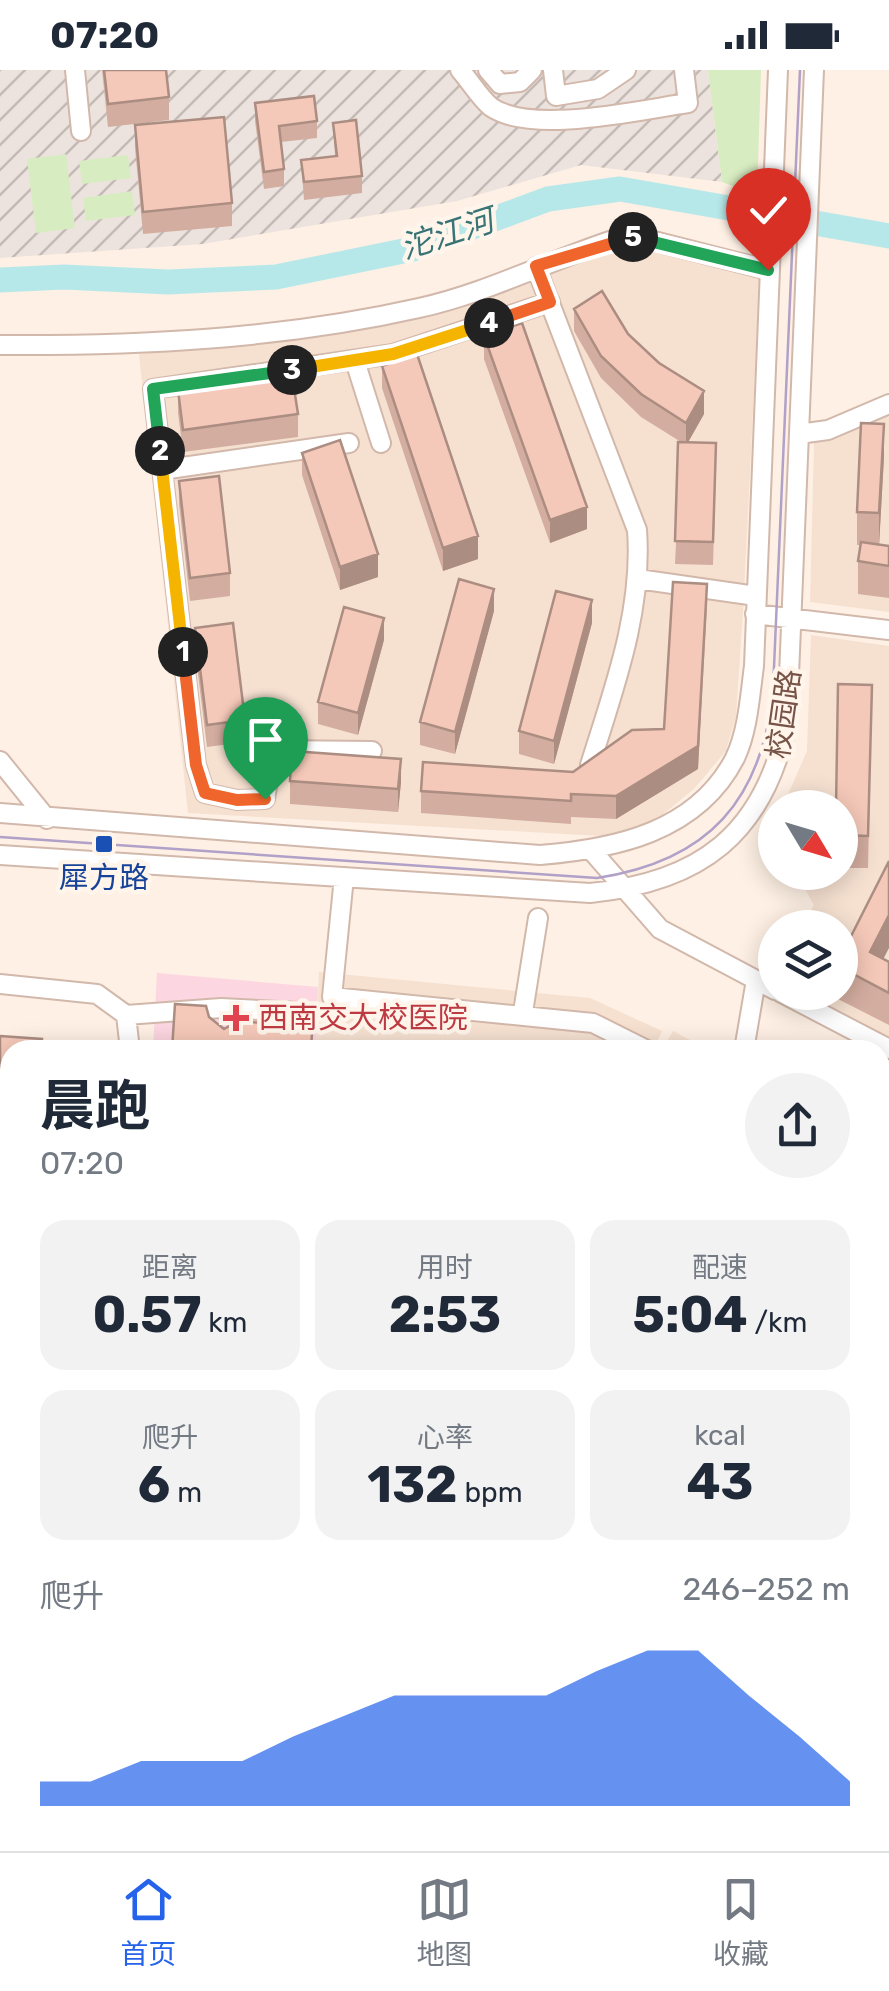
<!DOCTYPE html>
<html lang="zh">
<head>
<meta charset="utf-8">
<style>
  :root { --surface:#fff; --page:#f2f2f3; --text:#1f2937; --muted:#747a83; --line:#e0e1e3; --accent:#2563eb }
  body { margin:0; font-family:Rubik,"Noto Sans SC",sans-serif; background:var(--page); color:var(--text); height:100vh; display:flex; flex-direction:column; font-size:38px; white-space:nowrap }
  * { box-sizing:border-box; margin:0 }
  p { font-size:32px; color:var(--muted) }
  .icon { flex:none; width:55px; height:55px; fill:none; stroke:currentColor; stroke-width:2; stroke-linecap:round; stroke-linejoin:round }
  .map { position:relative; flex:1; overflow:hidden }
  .panel { position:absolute; left:0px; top:970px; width:890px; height:812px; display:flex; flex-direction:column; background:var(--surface); border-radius:30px 30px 0 0; box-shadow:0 5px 25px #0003 }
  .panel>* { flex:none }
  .needle { width:65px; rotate:128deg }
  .tools { position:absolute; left:758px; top:720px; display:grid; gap:20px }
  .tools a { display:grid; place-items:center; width:100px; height:100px; border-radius:50%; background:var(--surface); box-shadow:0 5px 25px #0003; font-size:50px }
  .pin { position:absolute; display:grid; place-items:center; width:85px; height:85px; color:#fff; margin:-102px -42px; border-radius:50% 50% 50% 0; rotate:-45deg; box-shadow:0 0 10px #0007 }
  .pin .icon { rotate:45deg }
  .km { position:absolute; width:50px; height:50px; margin:-25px; border-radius:50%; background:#222; color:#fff; font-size:28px; line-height:50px; text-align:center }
  .round { display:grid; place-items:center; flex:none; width:105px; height:105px; border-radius:52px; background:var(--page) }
  .summary { display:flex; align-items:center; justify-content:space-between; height:170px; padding:0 40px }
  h1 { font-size:55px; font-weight:700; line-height:75px }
  .figures { display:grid; grid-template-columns:repeat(3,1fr); gap:15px; height:170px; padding:10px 40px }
  .figures div { display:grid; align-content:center; border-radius:25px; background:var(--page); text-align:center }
  .figures b { font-size:50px; font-weight:700 }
  .figures small { font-size:28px; font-weight:400 }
  .figures p { font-size:28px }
  .chart { height:280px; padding:20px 40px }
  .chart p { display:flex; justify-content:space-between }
  .chart svg { width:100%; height:180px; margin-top:10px; fill:var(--accent); opacity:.7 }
  .status { display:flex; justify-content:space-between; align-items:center; height:70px; padding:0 50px; background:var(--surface); direction:ltr }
  .status svg { height:28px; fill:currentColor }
  .tab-bar { display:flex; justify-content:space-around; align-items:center; height:140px; border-top:2px solid var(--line); background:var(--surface); font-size:28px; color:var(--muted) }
  .tab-bar a { display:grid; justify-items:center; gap:5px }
  .tab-bar .current { color:var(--accent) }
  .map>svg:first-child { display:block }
</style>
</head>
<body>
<div class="status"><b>07:20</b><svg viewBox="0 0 49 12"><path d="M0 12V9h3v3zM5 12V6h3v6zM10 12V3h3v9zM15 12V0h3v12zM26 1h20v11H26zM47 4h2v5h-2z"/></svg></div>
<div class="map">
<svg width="889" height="1781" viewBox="0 0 889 1781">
  <defs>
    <pattern id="industrial-furrows" width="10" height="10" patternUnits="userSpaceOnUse" patternTransform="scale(2.5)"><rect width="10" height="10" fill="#ede3de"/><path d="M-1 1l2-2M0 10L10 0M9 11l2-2" fill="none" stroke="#c5bbb6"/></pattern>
    <pattern id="water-ripples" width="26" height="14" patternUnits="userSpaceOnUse" patternTransform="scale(2.5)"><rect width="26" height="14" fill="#b7e8e9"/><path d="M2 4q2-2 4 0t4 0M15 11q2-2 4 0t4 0" fill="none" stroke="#9abfbf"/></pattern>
  </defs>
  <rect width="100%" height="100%" fill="#fef0e4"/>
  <!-- residential -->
  <path fill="#f6e1d1" d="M633,173l127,31 -17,338 -7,104 -10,35 -32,38 -39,32 -54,15 -413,-23 -49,-459 209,-25 260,-83z
    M889,336v206l-79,-10 4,-159z
    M811,565l78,11v393l-92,-46 43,-1v-64l-39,-1 13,-22 -18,-32 44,-1v-64h-58l25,-57z
    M319,902l271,26 72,33 -5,11 7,4 9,-15 36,19h-393z
    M880,1074l9,5v401l-9,-5z
    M880,1517l9,4v260h-684l1,-9h674z"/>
  <!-- industrial -->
  <path fill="url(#industrial-furrows)" d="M0,0h708l14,112 -141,-17 -124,36 -254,43 -203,14z"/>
  <!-- education -->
  <path fill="#ede0fa" d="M0,988l10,1v783l140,1 -2,8h-148z"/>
  <!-- medical -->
  <path fill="#fcd6e0" d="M157,903l161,14 -2,63h-163z"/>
  <!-- green -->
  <path fill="#d8ecc1" d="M708,0h53l-4,125 -35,-13z
    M66,84l9,74 -39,5 -9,-74z
    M128,85l3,23 -49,6 -3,-23z
    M132,121l3,24 -49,6 -3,-23z"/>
  <!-- water -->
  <path fill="url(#water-ripples)" stroke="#9cd9db" stroke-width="2.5" d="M0,1667l10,8v97l35,1 1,8h-46z"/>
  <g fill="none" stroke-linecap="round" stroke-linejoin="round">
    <!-- river -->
    <path stroke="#b7e8e9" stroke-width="25" d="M0,210l64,-3 104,5 108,-5 137,-28 135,-50 72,-10 269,47"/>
    <defs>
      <path id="minor" d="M75,0l6,61
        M460,0c10,11 20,28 31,37 40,28 149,3 197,-4l-4,-33
        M488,0l12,14 20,-2 12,-12
        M553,0l3,26 42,-7 28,-19
        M536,197l101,263c6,81 -23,158 -47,235
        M0,275c140,1 282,-6 419,-37 69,-15 135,-50 203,-71h16l130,33
        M355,291l26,82
        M799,364l29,-4 61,-26
        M162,400l187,-27
        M638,509l118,17
        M755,544l134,16
        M372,681l-99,-1 -8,49 -28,1 -32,-7 -9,-28 -43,-376 240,-35 157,-52
        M0,691l47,58
        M0,743l540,42c75,-6 157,-23 195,-97 13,-27 15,-63 19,-92l24,-596
        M592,781l68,78 115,61
        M0,785l590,38c111,-11 173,-59 197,-169l27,-654
        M344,807l-12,120 261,26 54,27
        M0,914l97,10 29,21 4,35
        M780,922l109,57
        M523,942l15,-94
        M126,945l95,-7 77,4
        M744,980l12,-70
        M0,1082l10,1
        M880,1096l9,5
        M0,1475h10
        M880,1499l9,5
        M0,1595l10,5
        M174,1781l1,-9"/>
    </defs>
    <!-- minor casing -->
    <use href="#minor" stroke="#d2b8ab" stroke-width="22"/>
    <!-- path -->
    <path stroke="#daac9c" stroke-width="2.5" stroke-dasharray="2.5 8" stroke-linecap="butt" d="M0,1655l10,7
      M76,1772l3,9
      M84,1781l5,-9"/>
    <!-- minor -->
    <use href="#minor" stroke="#fff" stroke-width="18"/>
    <!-- tram -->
    <path stroke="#b1a1c8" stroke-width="2.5" d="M0,767l597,41c112,-17 165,-78 176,-188l27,-620"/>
  </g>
  <!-- wall -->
  <path fill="#d3ad9f" d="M102,0h64l3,27v23l-61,7z
    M255,33l62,18v17l-36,4 3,27v17l-20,3 -9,-68z
    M333,53l29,53v17l-58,7 -3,-40 34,-4z
    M135,55l97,78v23l-89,8 -8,-86z
    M574,239l54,25 76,80 -16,28 28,24 -3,99 -38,-1 6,-122 -40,-25 -40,-39 -27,-47z
    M484,266l103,193 -37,14 -66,-184z
    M382,296l96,193 -35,12 -61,-183z
    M178,320l120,24v23l-115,15 -5,-39z
    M302,383l76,124 -38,13 -38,-115z
    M884,387l-5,88 10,1v52l-31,-4v-33l2,-16h-3v-33z
    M179,411l51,92v23l-40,5 -11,-97z
    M707,536l-9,163 -82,50 -45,-2v7l-150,-11v-22l152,-19 91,-43z
    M494,541l-39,143 -35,-9v-23z
    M592,553l-38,141 -35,-10v-23z
    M195,558l50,92v22l-38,5 -12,-97z
    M384,570l-26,95 -40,-11v-22z
    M872,615l-4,183h-28v-60z
    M290,711l111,1 -3,30 -108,-8z
    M883,889l6,3v63l-53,-27v-6h4v-25z
    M0,966l10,14v79l-10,-1z
    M10,1208v253h-10v-197z
    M10,1493v90h-10v-33z"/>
  <!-- shaded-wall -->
  <path fill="#ac8d82" d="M704,321v23l-18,32v-23z
    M884,354v33l-5,89v-33z
    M587,437v22l-37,14v-23z
    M478,466v23l-35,12v-23z
    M378,484v23l-38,13v-23z
    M707,514l-9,185 -82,50v-23l82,-50z
    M494,519v22l-39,143v-22z
    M592,530v23l-38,141v-23z
    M384,548v22l-26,95v-22z
    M401,689v23l-3,30v-23z
    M889,845v33l-19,37v-33z
    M479,1772h5l-2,9h-6z
    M570,1772h6l-3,9h-6z"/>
  <!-- building -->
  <path fill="#f5c9b9" stroke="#ac8d82" stroke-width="2.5" d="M104,0h62l3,27 -61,7z
    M314,26l3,25 -38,5 5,43 -20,3 -9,-69z
    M224,47l8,86 -89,9 -8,-87z
    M356,50l6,56 -58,6 -3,-22 36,-4 -4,-33z
    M602,221l26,43 31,29 45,28 -18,32 -45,-29 -40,-38 -27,-47z
    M522,253l65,184 -37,13 -66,-184z
    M417,284l61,182 -35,12 -61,-182z
    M292,305l6,39 -115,16 -5,-40z
    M861,353l23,1 -5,89 -22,-1z
    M340,370l38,114 -38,13 -38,-114z
    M678,372l38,1 -3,99 -38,-1z
    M219,406l11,97 -40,5 -11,-97z
    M861,472l28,4v20l-31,-5z
    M459,509l35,10 -39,143 -35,-10z
    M673,512l34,2 -9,162 -82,50 -45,-2v7l-150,-10 2,-29 150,10 59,-42 32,-1z
    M556,521l36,9 -38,141 -35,-10z
    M344,537l40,11 -26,95 -40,-11z
    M233,553l12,97 -38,5 -12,-97z
    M838,614l34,1 -4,151 -28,-1v-27h-4z
    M292,681l109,8 -3,30 -108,-8z
    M889,791v54l-19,37 19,10v31l-49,-26v-9z
    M175,934l31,2 3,11 15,12 14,-8 24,2 11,7 17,-16 23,1 -2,35h-139z
    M0,966l42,3 -1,11h-31v57h-10z
    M4,1208h6v220h-10v-164z
    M2,1493h8v57h-10z
    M231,1772h28v9h-29z
    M307,1772h28l-1,9h-29z
    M378,1772h30l-2,9h-30z
    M448,1772h31l-3,9h-30z
    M536,1772h34l-3,9h-33z"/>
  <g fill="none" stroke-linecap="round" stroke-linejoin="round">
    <defs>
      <path id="split-1" d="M183,582l13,113 9,28 32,7 28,-1"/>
      <path id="split-2" d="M160,381l23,201"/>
      <path id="split-3" d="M160,381l-7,-62 139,-19"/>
      <path id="split-4" d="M292,300l101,-16 96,-31"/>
      <path id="split-5" d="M489,253l61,-21 -14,-36 97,-29"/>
      <path id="split-6" d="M633,167l135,33"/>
    </defs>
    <!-- split-1 casing -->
    <use href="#split-1" stroke="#fff" stroke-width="20"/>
    <!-- split-2 casing -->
    <use href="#split-2" stroke="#fff" stroke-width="20"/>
    <!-- split-3 casing -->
    <use href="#split-3" stroke="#fff" stroke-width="20"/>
    <!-- split-4 casing -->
    <use href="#split-4" stroke="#fff" stroke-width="20"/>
    <!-- split-5 casing -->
    <use href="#split-5" stroke="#fff" stroke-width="20"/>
    <!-- split-6 casing -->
    <use href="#split-6" stroke="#fff" stroke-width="20"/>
    <!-- split-1 -->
    <use href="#split-1" stroke="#f0652b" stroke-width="12"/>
    <!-- split-2 -->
    <use href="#split-2" stroke="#f5b400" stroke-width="12"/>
    <!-- split-3 -->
    <use href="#split-3" stroke="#22a559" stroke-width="12"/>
    <!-- split-4 -->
    <use href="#split-4" stroke="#f5b400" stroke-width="12"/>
    <!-- split-5 -->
    <use href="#split-5" stroke="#f0652b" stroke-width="12"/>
    <!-- split-6 -->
    <use href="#split-6" stroke="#22a559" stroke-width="12"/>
  </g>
  <!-- markers -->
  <rect fill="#1a4fb4" stroke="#fff5eb" stroke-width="4" x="94" y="764" width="20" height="20" rx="5"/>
  <path fill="#e0444e" stroke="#fff5eb" stroke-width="4" d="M231 933h10v10h10v10h-10v10h-10v-10h-10v-10h10z"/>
  <g text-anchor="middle" stroke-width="9" stroke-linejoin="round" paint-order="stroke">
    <!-- street labels -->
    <g font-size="30" fill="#785347" stroke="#fff5eb">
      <text transform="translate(784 644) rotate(-82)" y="10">校园路</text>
    </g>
    <!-- transit labels -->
    <g font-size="30" fill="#164399" stroke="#fff5eb">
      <text x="104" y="818">犀方路</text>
    </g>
    <!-- health labels -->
    <g font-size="30" fill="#be3a42" stroke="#fff5eb" text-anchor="start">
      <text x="258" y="958">西南交大校医院</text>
    </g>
    <!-- water labels -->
    <g font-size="32" font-style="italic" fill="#387476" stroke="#fff5eb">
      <text transform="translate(447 164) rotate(-18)" y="11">沱江河</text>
    </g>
  </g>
</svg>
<div class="tools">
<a><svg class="needle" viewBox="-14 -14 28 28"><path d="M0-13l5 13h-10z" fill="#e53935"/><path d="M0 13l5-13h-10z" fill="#747a83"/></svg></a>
<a><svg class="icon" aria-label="layers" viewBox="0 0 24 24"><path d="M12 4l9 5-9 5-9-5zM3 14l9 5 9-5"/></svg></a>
</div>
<div class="pin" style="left:265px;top:729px;background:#1e9e55"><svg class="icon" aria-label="arrive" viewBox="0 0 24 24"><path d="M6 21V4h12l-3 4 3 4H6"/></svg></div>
<div class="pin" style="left:768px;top:200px;background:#d93025"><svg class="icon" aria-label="check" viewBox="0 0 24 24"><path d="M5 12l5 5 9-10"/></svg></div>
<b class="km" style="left:183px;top:582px">1</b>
<b class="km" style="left:160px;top:381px">2</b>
<b class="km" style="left:292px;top:300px">3</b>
<b class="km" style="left:489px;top:253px">4</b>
<b class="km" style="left:633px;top:167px">5</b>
<section class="panel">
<div class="summary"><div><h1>晨跑</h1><p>07:20</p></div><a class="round"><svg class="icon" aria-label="share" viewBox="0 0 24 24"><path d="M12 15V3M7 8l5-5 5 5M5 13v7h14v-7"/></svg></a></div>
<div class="figures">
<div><p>距离</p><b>0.57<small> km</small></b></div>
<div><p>用时</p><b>2:53</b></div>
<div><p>配速</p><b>5:04<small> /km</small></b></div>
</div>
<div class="figures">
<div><p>爬升</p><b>6<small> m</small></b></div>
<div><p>心率</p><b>132<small> bpm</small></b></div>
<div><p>kcal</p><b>43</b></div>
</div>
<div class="chart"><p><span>爬升</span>246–252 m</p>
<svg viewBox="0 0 160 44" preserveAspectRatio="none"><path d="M0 44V38L10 38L20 33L30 33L40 33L50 27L60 22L70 17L80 17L90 17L100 17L110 11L120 6L130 6L140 17L150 27L160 38V44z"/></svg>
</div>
</section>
</div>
<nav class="tab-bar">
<a class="current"><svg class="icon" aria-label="home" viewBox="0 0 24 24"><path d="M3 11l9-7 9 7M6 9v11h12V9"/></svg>首页</a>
<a><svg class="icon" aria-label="map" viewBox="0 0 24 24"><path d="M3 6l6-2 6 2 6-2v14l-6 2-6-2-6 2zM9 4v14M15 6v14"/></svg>地图</a>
<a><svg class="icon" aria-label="saved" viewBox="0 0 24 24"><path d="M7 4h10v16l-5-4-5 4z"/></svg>收藏</a>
</nav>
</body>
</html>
